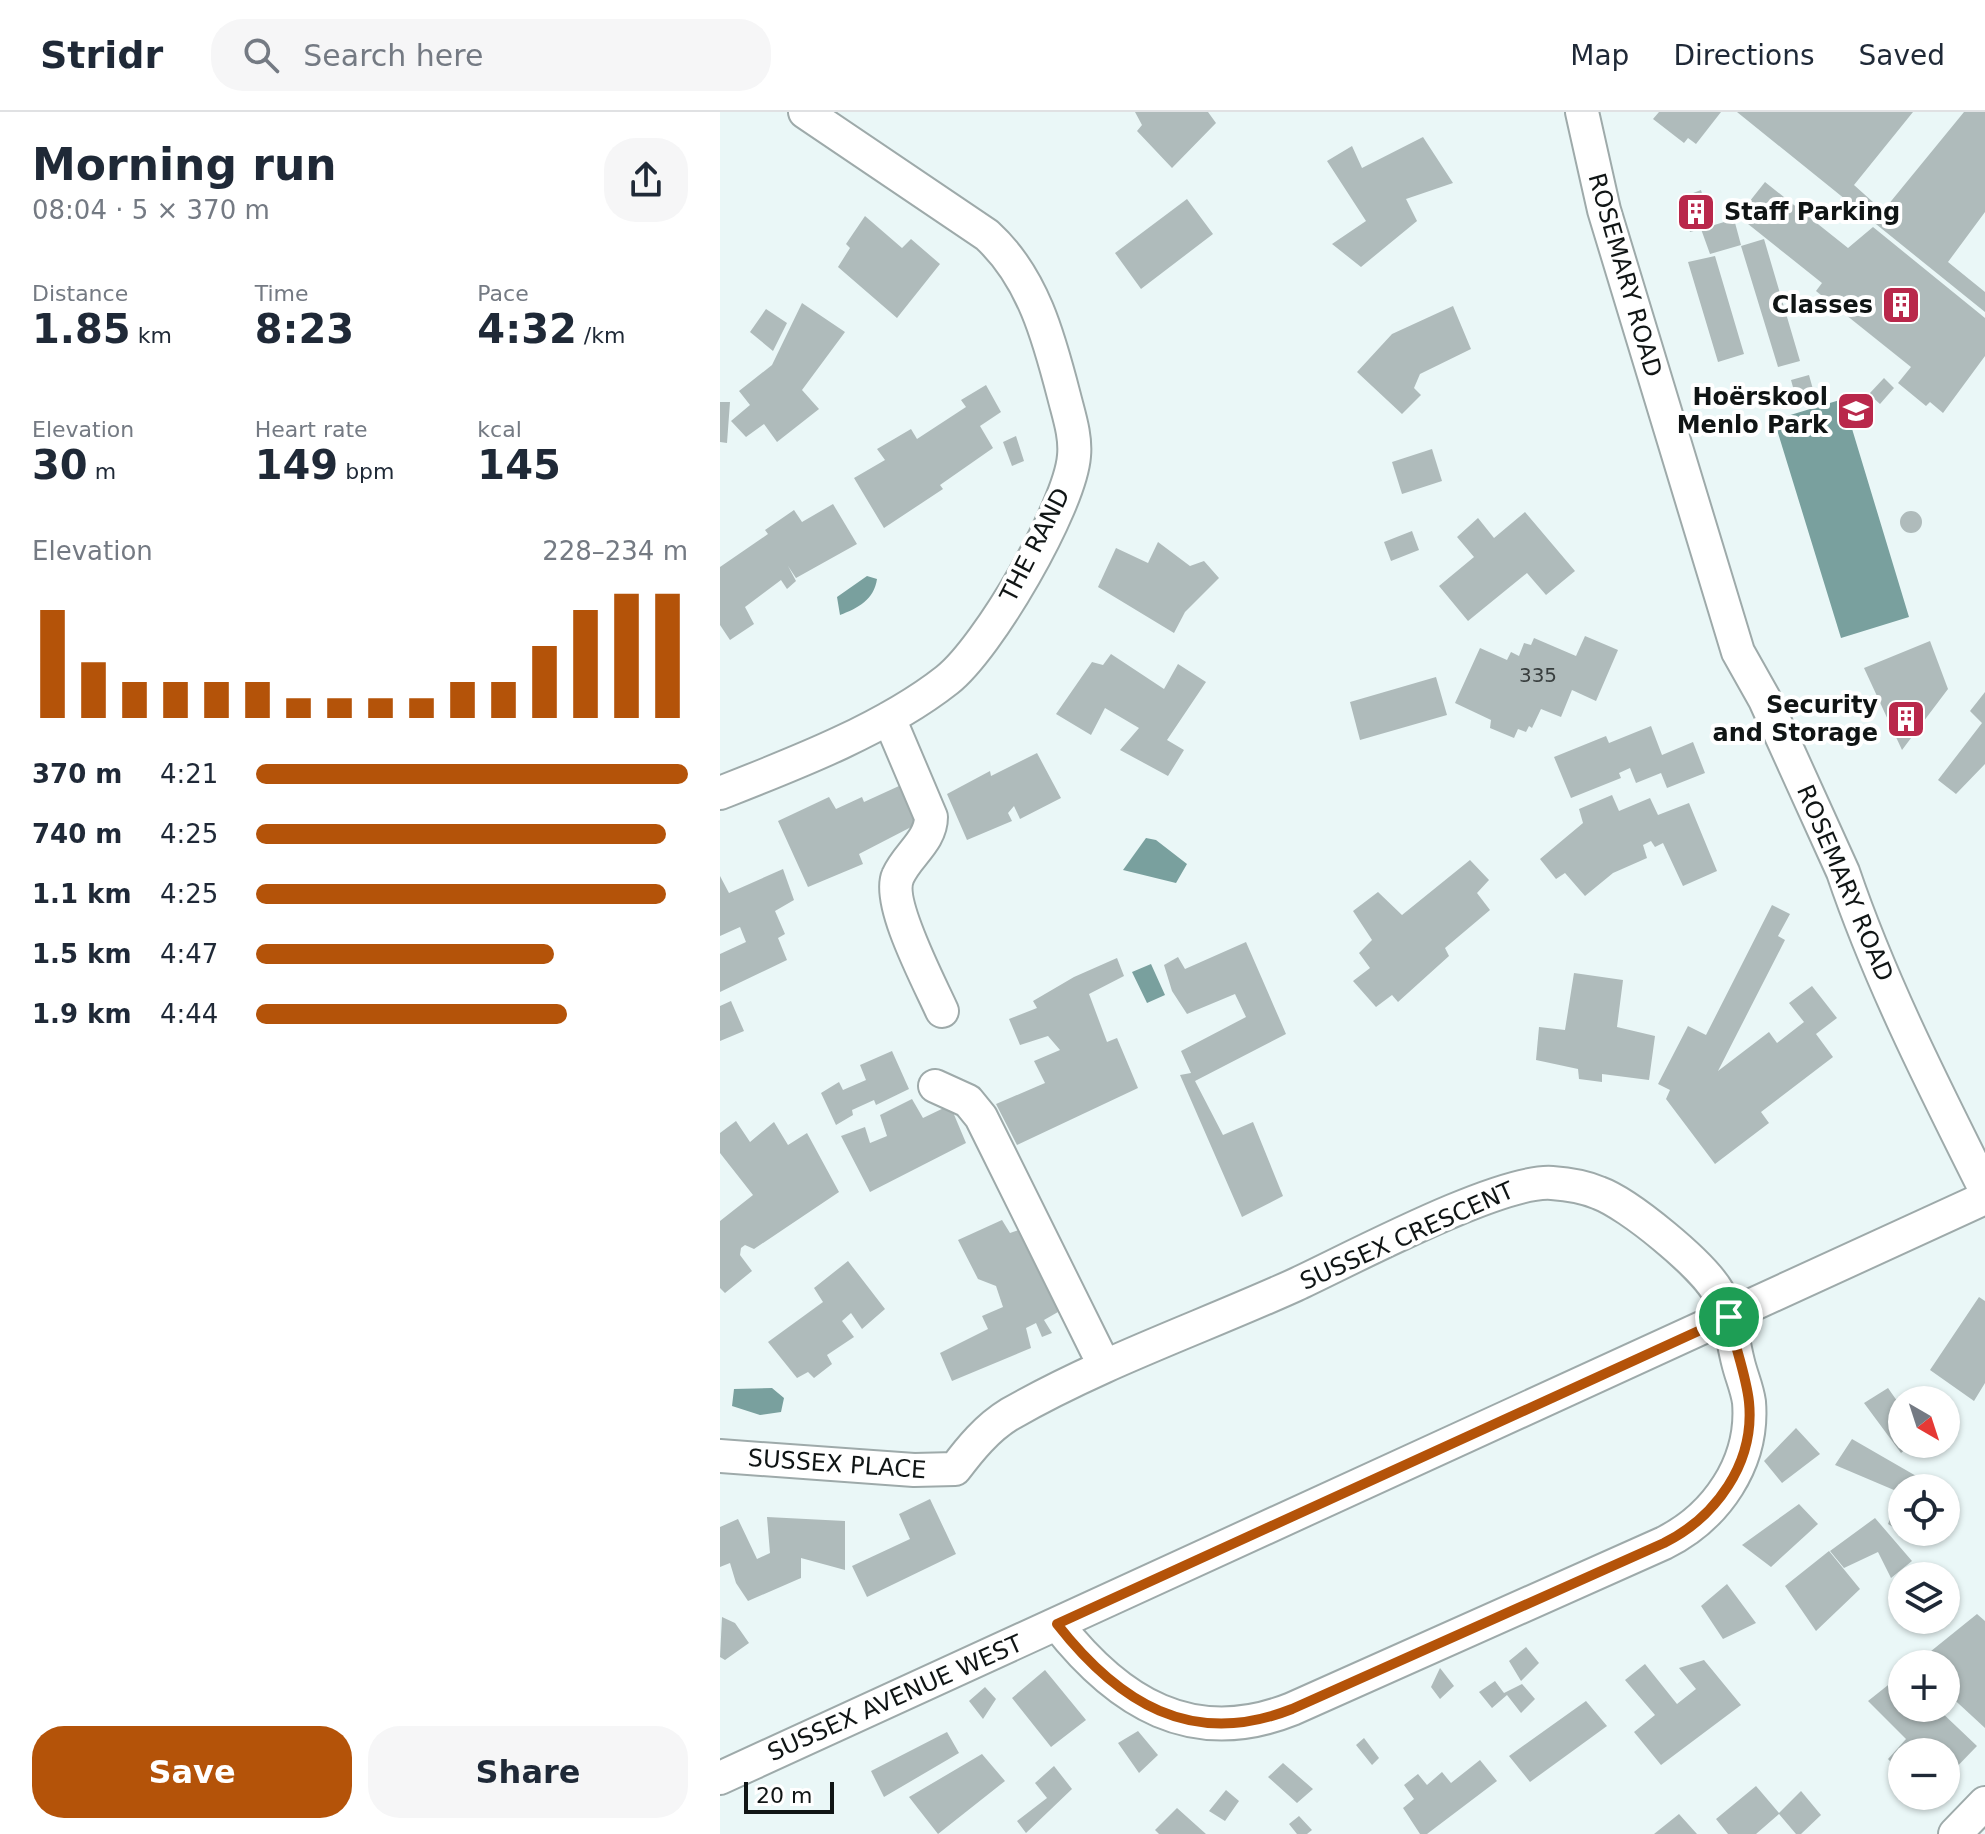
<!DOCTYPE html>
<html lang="en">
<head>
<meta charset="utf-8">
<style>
  :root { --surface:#fff; --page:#f6f6f7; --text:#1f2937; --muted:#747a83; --line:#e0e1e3; --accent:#b45309 }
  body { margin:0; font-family:"DejaVu Sans",sans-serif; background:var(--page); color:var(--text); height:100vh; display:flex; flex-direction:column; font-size:30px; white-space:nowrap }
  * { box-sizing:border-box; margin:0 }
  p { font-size:26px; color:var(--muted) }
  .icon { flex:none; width:44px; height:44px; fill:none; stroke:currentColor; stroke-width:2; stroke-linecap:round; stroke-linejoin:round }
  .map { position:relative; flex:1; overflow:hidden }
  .side { display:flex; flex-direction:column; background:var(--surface); width:720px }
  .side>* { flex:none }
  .needle { width:52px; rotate:141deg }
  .tools { position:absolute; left:1168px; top:1274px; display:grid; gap:16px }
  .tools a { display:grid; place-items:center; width:72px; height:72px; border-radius:50%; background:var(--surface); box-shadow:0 2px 6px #0004; font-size:40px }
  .scale { position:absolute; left:24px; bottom:20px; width:90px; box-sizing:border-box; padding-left:8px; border:4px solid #101515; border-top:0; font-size:22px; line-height:28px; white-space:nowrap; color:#101515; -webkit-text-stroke:6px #fff; paint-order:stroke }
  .pin { position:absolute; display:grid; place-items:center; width:68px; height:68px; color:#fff; margin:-34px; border:4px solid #fff; border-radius:50%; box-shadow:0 2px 8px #0007 }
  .round { display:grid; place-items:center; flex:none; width:84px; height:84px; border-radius:32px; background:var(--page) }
  .headline { display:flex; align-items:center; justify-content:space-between; height:136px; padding:0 32px }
  h1 { font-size:44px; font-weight:700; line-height:60px }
  .stats { display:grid; grid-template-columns:repeat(3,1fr); gap:12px; height:136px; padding:8px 32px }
  .stats div { display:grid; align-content:center }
  .stats b { font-size:40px; font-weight:700 }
  .stats small { font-size:22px; font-weight:400 }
  .stats p { font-size:22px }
  .chart { height:224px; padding:16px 32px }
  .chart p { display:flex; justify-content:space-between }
  .chart svg { width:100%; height:144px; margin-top:8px; stroke:var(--accent); stroke-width:6 }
  .primary-button { display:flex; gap:16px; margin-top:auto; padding:16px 32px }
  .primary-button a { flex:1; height:92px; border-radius:32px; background:var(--accent); color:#fff; font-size:32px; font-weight:700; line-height:92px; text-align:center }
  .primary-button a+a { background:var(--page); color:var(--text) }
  ul { padding:0 32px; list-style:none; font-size:26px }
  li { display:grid; grid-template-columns:128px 96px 1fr; align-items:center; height:60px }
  li i { height:20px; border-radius:10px; background:var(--accent) }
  header { display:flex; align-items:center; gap:48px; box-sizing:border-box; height:112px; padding:0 40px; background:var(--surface); border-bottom:2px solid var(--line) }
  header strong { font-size:38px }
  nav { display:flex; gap:44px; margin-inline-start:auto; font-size:28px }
  .search { width:560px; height:72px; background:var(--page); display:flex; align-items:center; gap:20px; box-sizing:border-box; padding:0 28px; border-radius:32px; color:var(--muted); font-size:30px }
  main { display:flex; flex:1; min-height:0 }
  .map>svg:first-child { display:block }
</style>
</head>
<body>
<header>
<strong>Stridr</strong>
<div class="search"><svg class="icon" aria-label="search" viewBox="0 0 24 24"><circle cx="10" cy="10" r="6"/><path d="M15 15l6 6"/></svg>Search here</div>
<nav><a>Map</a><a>Directions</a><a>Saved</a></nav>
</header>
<main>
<section class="side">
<div class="headline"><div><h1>Morning run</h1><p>08:04 · 5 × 370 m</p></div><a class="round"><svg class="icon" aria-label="share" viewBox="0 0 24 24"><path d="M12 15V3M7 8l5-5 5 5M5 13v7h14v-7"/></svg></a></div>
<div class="stats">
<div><p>Distance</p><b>1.85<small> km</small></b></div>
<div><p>Time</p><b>8:23</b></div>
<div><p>Pace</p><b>4:32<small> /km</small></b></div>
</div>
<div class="stats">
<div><p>Elevation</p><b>30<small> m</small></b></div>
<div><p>Heart rate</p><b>149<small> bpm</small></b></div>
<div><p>kcal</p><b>145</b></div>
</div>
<div class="chart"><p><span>Elevation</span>228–234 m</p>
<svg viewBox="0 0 160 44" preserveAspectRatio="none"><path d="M5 44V11M15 44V27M25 44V33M35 44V33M45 44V33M55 44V33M65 44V38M75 44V38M85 44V38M95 44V38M105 44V33M115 44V33M125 44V22M135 44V11M145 44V6M155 44V6"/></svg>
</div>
<ul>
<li><b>370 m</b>4:21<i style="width:100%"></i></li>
<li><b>740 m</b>4:25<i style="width:95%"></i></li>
<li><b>1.1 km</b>4:25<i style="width:95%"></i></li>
<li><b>1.5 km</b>4:47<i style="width:69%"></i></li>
<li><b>1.9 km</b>4:44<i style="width:72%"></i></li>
</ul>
<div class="primary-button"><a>Save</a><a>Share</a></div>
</section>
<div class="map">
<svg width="1265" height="1722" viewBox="0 0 1265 1722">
  <rect width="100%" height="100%" fill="#eaf7f7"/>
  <!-- water -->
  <path fill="#79a09e" d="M1123,287l66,218 -68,21 -67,-218z
    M147,464l10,3c-3,21 -19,29 -37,36l-3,-18z
    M426,726l10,2 31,24 -11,19 -53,-13z
    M431,852l14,31 -18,8 -15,-31z
    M52,1276l12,10 -3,14 -21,3 -28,-9 2,-17z"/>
  <!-- building -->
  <path fill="#afbbbb" d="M415,0h73l8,11 -44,45 -35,-37 5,-6z
    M939,0h62l-25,32 -8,-6 -4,5 -31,-24z
    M1017,0h176l-59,73 29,26 81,-99h21v100l-37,50 37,30v20z
    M703,25l30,46 -47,16 11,22 -56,46 -29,-23 34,-23 -39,-60 25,-15 10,22z
    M1045,70l83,66 25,-21 112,91v38l-42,57 -13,-11 -4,4 -28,-23 13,-16 -95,-76 6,-8 -84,-67z
    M981,78l10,36 23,-7 7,26 -31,9 -9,-25 -11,3 -10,-34z
    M467,87l26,35 -72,55 -26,-36z
    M145,104l37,32 9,-9 29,25 -43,54 -59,-51 12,-19 -4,-4z
    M1044,127l36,122 -22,6 -37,-121z
    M995,144l29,98 -26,8 -30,-100z
    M82,191l43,29 -43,58 17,19 -42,33 -13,-18 -18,13 -15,-16 19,-16 -11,-14 33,-26z
    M733,194l18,43 -51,25 -6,14 7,7 -19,19 -45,-42 35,-38z
    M46,197l21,14 -14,28 -23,-19z
    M1089,263l5,18 -18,5 -5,-18z
    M1164,266l10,10 -14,16 -11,-10z
    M266,273l15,27 -21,14 13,22 -53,37 3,4 -59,39 -30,-50 31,-18 -8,-11 34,-20 6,10 49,-32 -5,-7z
    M0,290h10l-3,41 -7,-1z
    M296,324l8,25 -12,5 -9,-24z
    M712,337l10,32 -40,13 -10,-32z
    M113,392l24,40 -61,34 -8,-12 8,15 -9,8 -6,-9 -36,27 9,17 -24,16 -10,-15v-58l48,-33 -3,-4 29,-20 8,12z
    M1180 410a11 11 0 1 1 22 0a11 11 0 1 1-22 0Z
    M805,400l50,59 -29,24 -19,-22 -59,48 -29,-35 35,-29 -17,-20 21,-19 16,20z
    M692,419l7,19 -28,11 -7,-19z
    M438,430l32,24 14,-5 15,17 -34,34 -11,21 -76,-46 18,-39 32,15z
    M865,524l33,14 -22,51 -24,-11 -11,27 -20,-8 -9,19 -3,-2 -3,6 -8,-3 -4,9 -24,-10 1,-8 -36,-17 25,-55 27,12 4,-8 8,4 5,-13 7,2 3,-7 42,18z
    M1210,529l18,48 -46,61 -38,-82z
    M391,542l53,35 14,-25 28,18 -39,58 17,10 -16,26 -48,-26 19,-22 -34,-20 -14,27 -35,-21 36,-52 11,3z
    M716,565l11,38 -87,25 -10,-38z
    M1265,580v72l-29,30 -18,-14 44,-57 -12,-12z
    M931,614l11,29 31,-13 12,31 -38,15 -6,-15 -25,10 -6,-15 -11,5 2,5 -50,20 -17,-41 52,-21 3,7z
    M317,641l24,45 -41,21 -6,-13 -6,7 4,8 -45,19 -20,-46 43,-23 1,5z
    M179,674l18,38 -58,30 4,10 -55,23 -30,-66 51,-24 7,12 26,-12 2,5z
    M892,683l7,16 31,-13 8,17 31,-12 28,68 -34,15 -20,-43 -8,4 -4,-6 -8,4 4,13 -34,15 -28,23 -20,-23 -9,6 -16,-20 43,-36 -4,-14z
    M750,748l19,20 -12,13 13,17 -45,38 4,8 -51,46 -6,-7 -16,12 -23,-26 17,-13 -11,-15 13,-13 -19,-29 25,-19 24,23z
    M63,757l11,31 -19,11 10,23 -7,4 9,22 -67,32v-38l26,-12 -6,-15 -20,9v-60l9,17z
    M1052,793l18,9 -12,22 7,4 -67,131 51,-39 8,11 27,-21 -15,-19 23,-17 25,32 -21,16 17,23 -72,55 8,11 -54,41 -49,-65 4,-9 -12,-6 30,-58 18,9z
    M526,830l40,92 -91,47 28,54 30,-13 30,74 -41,21 -62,-142 11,-2 -10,-22 65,-34 -11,-23 -48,20 -15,-23 -8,-26 14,-8 7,12z
    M397,846l7,18 -35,18 18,48 10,-4 21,50 -121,57 -21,-41 49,-21 -11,-22 26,-11 -12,-14 -28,9 -11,-26 28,-11 -4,-7 41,-24z
    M854,861l49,7 -6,47 38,9 -6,44 -47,-6v8l-23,-3 -1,-10 -42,-9 3,-33 26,3z
    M11,889l13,30 -24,10v-35z
    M172,939l17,38 -33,16 -2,-5 -22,10 1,5 -17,10 -15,-32 18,-11 4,8 23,-10 -6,-15z
    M192,987l11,19 27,-13 16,38 -96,49 -29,-56 24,-9 5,16 17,-7 -7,-21z
    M16,1009l14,21 24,-20 14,23 19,-12 32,59 -85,57 -9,-4 -4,3 -1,7 12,16 -27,22 -5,-5v-67l33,-26 -33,-42v-20z
    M282,1108l8,13 15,-5 33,84 -14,8 8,13 -10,4 -6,-14 -10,5 5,20 -79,33 -12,-28 48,-24 -6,-13 21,-9 -7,-21 -18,-7 -20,-39z
    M128,1149l37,48 -23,20 -11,-16 -9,8 12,16 -27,18 5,9 -18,14 -6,-6 -11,6 -29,-36 55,-40 -9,-14z
    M1259,1185l6,4v82l-11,18 -44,-31z
    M1168,1276l14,20v36h9l-10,9 -37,-50z
    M1076,1316l24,26 -38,29 -18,-22z
    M1132,1327l85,49h-35v44h23l-6,11 -31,-19 13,-31 -66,-28z
    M210,1387l26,55 -89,43 -15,-31 58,-27 -11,-25z
    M1079,1392l19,20 -47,43 -29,-22z
    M47,1405l78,4v49l-44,-12v20l-53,23 -12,-18 -6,-20 -10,4v-40l18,-8 19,40 13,-6z
    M1155,1406l37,43 -21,17 -13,-26 -34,16 -14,-17z
    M1109,1439l31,38 -44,42 -31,-45z
    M1007,1472l29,39 -33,16 -22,-33z
    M1257,1502l8,7v107l-39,-36v-28h-31z
    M2,1505l13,6 14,20 -24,17 -5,-3z
    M806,1535l13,16 -18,18 -12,-20z
    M984,1548l37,45 -80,60 -27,-33 21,-17 -30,-35 20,-16 32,40 19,-15 -17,-21z
    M720,1556l14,18 -14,13 -9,-12z
    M325,1558l41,50 -35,27 -39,-49z
    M1182,1562v34h35l40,38 -31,32v-26h-44v22l-14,-15 18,-20 -38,-38z
    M775,1569l9,12 18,-9 13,15 -14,14 -14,-18 -15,13 -13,-16z
    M265,1575l11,12 -13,20 -14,-18z
    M866,1589l21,25 -77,56 -21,-26z
    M418,1619l20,24 -19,18 -21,-30z
    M227,1620l12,21 -75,44 -13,-26z
    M644,1626l15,20 -7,7 -16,-20z
    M262,1642l23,27 -67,53 -29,-37z
    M760,1648l17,21 -70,53h-7l-17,-26 11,-9 -10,-14 14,-11 9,11 15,-13 9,11z
    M563,1651l30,26 -16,14 -29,-26z
    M334,1654l18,23 -46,44 -9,-12 30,-23 -12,-15z
    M1036,1674l23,27 22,-22 20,24 -20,19h-5l-17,-20 -23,20h-28l-12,-15z
    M506,1678l13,11 -14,20 -16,-10z
    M457,1696l29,26h-47l-4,-4z
    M959,1702l18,20h-43z
    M579,1704l13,14 -5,4h-10l-8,-10z"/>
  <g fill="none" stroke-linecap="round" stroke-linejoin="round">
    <defs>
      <path id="street" d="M862,0l22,98 134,442 27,48 78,172c37,109 90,213 142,317
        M169,606l42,99c0,24 -24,38 -33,59 -12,26 32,108 44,135
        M0,681c74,-29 165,-64 227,-113 41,-32 123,-173 127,-224 2,-20 -5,-40 -10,-60 -15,-58 -31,-119 -77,-161l-182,-123
        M215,974l33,15 13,16 123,248
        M0,1344l194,14 41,-1c15,-20 32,-41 55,-55 91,-52 190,-86 285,-129 54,-25 205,-106 257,-102 15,1 33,4 47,10 30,11 103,71 119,99 12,22 14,46 20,70 3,13 9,26 11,40 5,61 -33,115 -85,141l-372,166c-100,40 -174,-7 -235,-85
        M0,1666l1265,-580
        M1235,1722l30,-31"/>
    </defs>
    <!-- street casing -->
    <use href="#street" stroke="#9eaaaa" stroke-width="36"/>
    <!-- street -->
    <use href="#street" stroke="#fff" stroke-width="32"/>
  </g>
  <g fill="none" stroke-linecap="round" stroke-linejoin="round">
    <defs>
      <path id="route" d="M1009,1205c5,28 17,57 20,85 6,61 -33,115 -85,141l-372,166c-101,40 -174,-7 -235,-85z"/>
    </defs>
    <!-- route casing -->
    <use href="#route" stroke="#fff" stroke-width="16"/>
    <!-- route -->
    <use href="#route" stroke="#b45309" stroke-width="10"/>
  </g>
  <!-- icons -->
  <defs>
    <symbol id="building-square" viewBox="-11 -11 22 22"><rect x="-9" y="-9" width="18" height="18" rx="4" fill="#b9284b" stroke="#fff"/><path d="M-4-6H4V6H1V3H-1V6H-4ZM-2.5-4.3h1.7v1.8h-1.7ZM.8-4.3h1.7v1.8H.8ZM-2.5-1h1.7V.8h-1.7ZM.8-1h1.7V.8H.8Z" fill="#fff"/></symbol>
    <symbol id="school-square" viewBox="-11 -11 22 22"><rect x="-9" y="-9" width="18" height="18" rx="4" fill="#b9284b" stroke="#fff"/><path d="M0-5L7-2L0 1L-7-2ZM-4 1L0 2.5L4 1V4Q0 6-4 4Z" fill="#fff"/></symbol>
  </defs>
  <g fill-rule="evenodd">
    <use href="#building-square" x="954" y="78" width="44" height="44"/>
    <use href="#building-square" x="1159" y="171" width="44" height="44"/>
    <use href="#school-square" x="1114" y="277" width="44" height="44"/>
    <use href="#building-square" x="1164" y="585" width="44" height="44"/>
  </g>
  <g text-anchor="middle" stroke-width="8" stroke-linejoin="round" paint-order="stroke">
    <!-- number labels -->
    <g font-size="20" fill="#383e3e">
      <text x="818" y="570">335</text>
    </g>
    <!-- poi labels -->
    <g font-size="24" font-weight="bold" fill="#101515" stroke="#fff" text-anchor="end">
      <text x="1004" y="108" text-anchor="start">Staff Parking</text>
      <text x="1153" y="201">Classes</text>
      <text x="1108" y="293">Hoërskool<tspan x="1108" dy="28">Menlo Park</tspan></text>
      <text x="1158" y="601">Security<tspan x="1158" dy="28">and Storage</tspan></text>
    </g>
    <!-- street labels -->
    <g font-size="24" fill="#101515" stroke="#fff">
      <text transform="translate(905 163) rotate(74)" y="8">ROSEMARY ROAD</text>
      <text transform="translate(315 433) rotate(-63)" y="8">THE RAND</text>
      <text transform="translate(1125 771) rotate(67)" y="8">ROSEMARY ROAD</text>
      <text transform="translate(687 1124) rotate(-24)" y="8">SUSSEX CRESCENT</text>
      <text transform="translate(117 1352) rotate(4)" y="8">SUSSEX PLACE</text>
      <text transform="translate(175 1586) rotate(-24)" y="8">SUSSEX AVENUE WEST</text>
    </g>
  </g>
</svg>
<div class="tools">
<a><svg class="needle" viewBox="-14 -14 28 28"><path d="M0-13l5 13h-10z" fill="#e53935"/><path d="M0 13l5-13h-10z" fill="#747a83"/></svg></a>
<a><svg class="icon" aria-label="locate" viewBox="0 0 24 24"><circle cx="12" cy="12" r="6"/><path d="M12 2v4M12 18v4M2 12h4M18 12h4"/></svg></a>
<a><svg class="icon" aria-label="layers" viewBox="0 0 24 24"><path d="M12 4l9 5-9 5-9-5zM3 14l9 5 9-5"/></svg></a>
<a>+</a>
<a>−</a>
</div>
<div class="scale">20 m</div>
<div class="pin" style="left:1009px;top:1205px;background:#1e9e55"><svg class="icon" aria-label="arrive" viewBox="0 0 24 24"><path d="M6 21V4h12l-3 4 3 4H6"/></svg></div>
</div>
</main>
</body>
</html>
